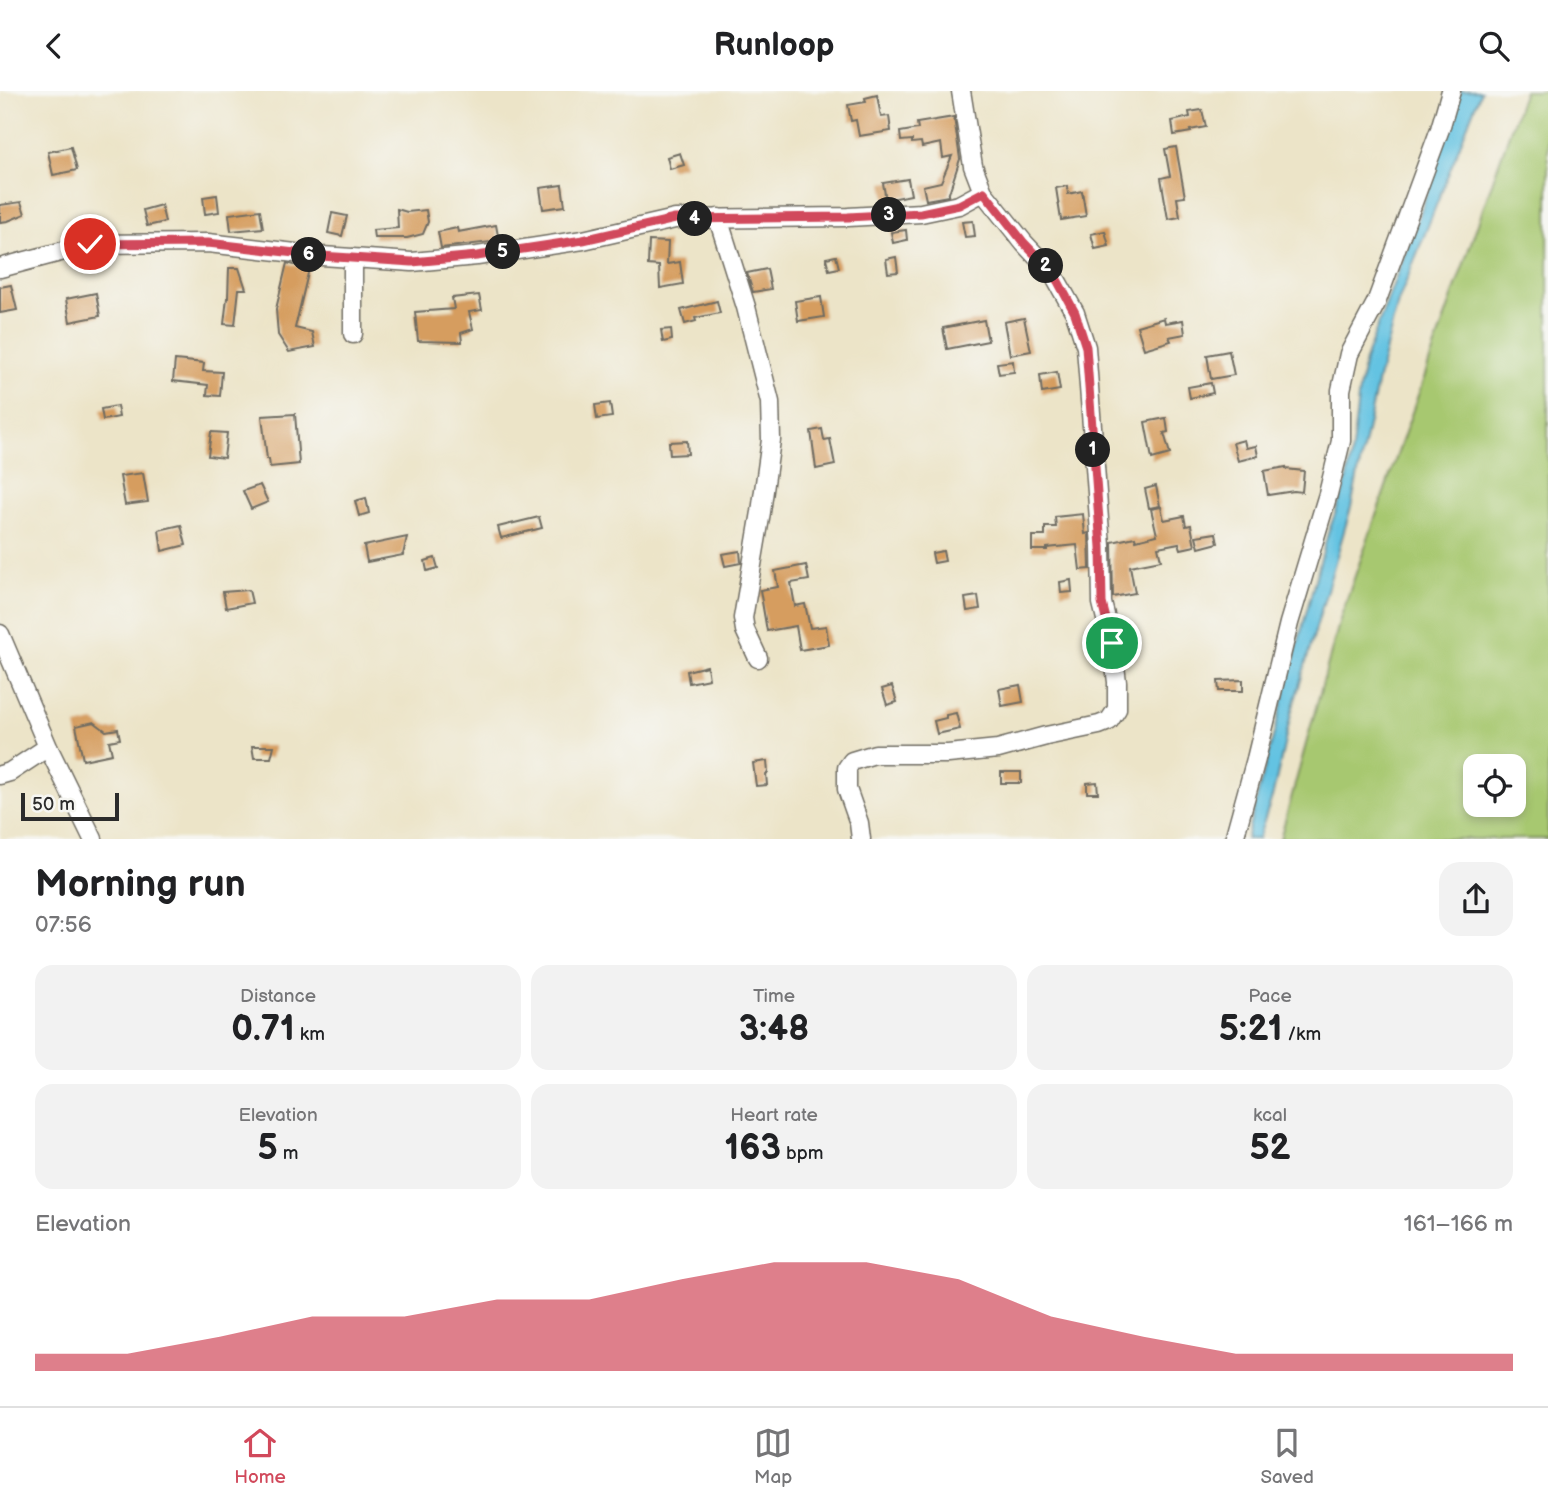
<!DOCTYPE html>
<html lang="en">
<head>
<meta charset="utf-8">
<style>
  :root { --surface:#fff; --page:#f2f2f2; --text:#202124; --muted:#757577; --line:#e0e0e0; --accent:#d1495b }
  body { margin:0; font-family:"Balsamiq Sans",sans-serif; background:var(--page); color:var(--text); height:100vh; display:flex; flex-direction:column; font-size:26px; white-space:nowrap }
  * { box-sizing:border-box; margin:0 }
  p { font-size:23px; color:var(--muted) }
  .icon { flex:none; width:38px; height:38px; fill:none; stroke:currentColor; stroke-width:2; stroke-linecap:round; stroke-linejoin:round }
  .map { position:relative; height:748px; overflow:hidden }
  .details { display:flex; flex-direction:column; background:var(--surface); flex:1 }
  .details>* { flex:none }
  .controls { position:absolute; left:1463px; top:663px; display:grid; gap:14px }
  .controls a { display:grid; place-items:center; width:63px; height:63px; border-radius:14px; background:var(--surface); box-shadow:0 4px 10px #0003; font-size:35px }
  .scale { position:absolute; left:21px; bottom:18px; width:98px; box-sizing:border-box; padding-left:7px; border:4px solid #2b2b2b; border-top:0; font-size:19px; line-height:24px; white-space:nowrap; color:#2b2b2b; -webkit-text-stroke:5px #f6f6f2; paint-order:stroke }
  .pin { position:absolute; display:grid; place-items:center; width:60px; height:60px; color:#fff; margin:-30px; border:4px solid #fff; border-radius:50%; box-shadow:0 2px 7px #0007 }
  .km { position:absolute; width:35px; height:35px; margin:-18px; border-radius:50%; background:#222; color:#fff; font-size:19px; line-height:35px; text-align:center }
  .round { display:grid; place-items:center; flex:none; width:74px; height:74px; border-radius:21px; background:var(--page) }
  .overview { display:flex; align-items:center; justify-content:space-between; height:119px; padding:0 35px }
  h1 { font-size:38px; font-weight:800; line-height:52px }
  .figures { display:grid; grid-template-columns:repeat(3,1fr); gap:10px; height:119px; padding:7px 35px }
  .figures div { display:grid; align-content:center; border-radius:18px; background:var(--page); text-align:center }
  .figures b { font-size:35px; font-weight:800 }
  .figures small { font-size:19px; font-weight:400 }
  .figures p { font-size:19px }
  .chart { height:196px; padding:14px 35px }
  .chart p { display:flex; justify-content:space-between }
  .chart svg { width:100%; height:126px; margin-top:7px; fill:var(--accent); opacity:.7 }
  header { display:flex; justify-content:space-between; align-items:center; height:91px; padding:0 35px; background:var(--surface); font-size:32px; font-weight:800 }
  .tabs { display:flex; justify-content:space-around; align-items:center; height:98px; border-top:2px solid var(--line); background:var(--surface); font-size:19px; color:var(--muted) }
  .tabs a { display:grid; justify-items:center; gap:4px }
  .tabs .active { color:var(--accent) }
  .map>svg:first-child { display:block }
</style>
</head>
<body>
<header><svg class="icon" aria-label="back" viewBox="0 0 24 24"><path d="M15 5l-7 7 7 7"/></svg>Runloop<svg class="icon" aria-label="search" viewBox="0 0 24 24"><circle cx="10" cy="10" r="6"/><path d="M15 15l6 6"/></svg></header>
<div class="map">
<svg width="1548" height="748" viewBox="0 0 1548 748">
  <rect width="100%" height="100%" fill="#f6f6f2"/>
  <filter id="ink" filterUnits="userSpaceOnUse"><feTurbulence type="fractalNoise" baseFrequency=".0143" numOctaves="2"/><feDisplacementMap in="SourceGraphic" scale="14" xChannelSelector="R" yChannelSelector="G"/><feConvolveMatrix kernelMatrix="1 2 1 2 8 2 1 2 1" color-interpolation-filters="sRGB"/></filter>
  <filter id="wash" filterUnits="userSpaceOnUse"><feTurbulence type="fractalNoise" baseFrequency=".00686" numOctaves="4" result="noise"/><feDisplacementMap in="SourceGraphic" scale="28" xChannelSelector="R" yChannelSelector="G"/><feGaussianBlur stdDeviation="1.57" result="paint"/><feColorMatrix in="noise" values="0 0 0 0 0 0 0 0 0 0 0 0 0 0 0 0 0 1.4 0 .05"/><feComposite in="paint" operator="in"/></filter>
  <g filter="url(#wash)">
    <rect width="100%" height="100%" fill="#ece4c8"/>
    <!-- green -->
    <path fill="#a7c870" stroke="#697a4e" stroke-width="2" fill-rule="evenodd" d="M1524,0h24v748h-268l61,-223zM1475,676h39v38h-39z"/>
    <!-- water -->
    <path fill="#64c3e2" stroke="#487786" stroke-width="2" d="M1460,0h21l-83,211 -20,77 -27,128 -60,207 -18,80 -15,45h-12l70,-263 12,-43 17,-46 6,-30 8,-67 6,-30 58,-155z"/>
    <g id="blocks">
      <!-- building -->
      <path fill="#d69d5f" d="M877,4l4,22 8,-1 2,15 -32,5 -3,-16 -5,1 -3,-16 18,-3 -1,-4z
        M1202,19l4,17 -16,3 1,2 -17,3 -2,-14 18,-4 -1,-5z
        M954,26l6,42 -12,37 -22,4 -3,-14 18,-4 11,-26 -9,2 -2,-15 -19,4 -1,-5 -9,1v-3l-11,1 -1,-9 18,-3 -1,-6z
        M71,56l6,23 -24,5 -5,-23z
        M1176,56l9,50 -8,1 3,19 -12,2 -7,-41 9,-2 -5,-27z
        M680,62l4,12 -14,4 -3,-12z
        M908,88l3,16 -25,5 -3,-17z
        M562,94l3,21 -22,3 -3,-21z
        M1067,95l1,8 14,-3 4,25 -25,4 -5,-32z
        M217,104l2,17 -14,2 -2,-17z
        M21,111l4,12 -17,7 -8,1v-17z
        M161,114l4,17 -18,4 -4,-16z
        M397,118l10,3 19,-2 2,12 -5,12 -16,4h-33l-1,-8 25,-2z
        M260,119l3,18 -32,3 -2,-17z
        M332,122l15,3 -5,20 -14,-3z
        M973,130l2,15 -10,1 -3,-15z
        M496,134l3,16 -58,7 -3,-16 19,-4 1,4z
        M906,139l1,10 -14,3 -2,-11z
        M1105,140l4,15 -14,3 -4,-15z
        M649,150l19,1 -1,22 13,-2 3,22 -23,4 -1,-22 -11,-1z
        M836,165l3,12 -10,2 -3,-12z
        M896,166l2,15 -10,1 -2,-14z
        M287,172l22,6 -14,59 17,4 3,15 -26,5 -11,-17 -2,-26z
        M229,177h10l7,21h-7l-4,36 -11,-1 3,-26h1z
        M767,178l4,20 -18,3 -6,-19z
        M11,194l6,25 -17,3v-26z
        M96,202l4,23 -30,6 -4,-23z
        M479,204l3,15 -13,2 4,17 -12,4 1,9 -44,-1 -3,-29 39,-3 -2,-11z
        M821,206l3,20 -26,4 -3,-20z
        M717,210l3,12 -25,5 1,3 -11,3 -4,-14z
        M1024,227l7,33 -21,4 -6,-33z
        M1164,227l1,5 18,-3 2,14 -16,3 2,4 -27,8 -7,-23z
        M984,229l4,21 -41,8 -4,-21z
        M671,238l1,11 -9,2 -2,-12z
        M1229,260l5,24 -23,4 -4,-24z
        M175,269l29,3 -1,8 19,1 -2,24 -13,-1 1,-10 -35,-4z
        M1013,270l1,11 -15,2 -2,-11z
        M1057,281l3,18 -18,3 -2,-18z
        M1211,292l2,10 -23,5 -2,-11z
        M610,312l2,14 -15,2 -2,-14z
        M117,315l2,11 -16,3 -2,-11z
        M295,323l4,50 -29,3 -1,-8h-2l-5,-43z
        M1166,327l2,14 -4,1 6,21 -18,5 -7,-37z
        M822,338l2,11 6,-1 5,26 -19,4 -5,-38z
        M211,341l16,1 -3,25 -16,-2z
        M1244,349l2,8 10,-2 2,10 -20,5 -5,-18z
        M687,350l1,13 -18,1 -1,-13z
        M1286,376v2l18,2 -2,21 -8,-1 -26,4 -4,-24z
        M143,382l5,29 -23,3 -5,-29z
        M260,394l8,17 -17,7 -8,-18z
        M1156,395l4,20 -11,2 -4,-19z
        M366,407l3,15 -10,3 -4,-15z
        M1161,416l3,13 20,-4 2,10 5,-1 4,21 -14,3 -2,-6 -21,4 3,13 -31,6 5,27 -22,4 -1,-55 23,-5 1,3 21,-5 -6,-26z
        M1083,423l2,20 4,-1 1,36 -10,1 -3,-25 -30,3v2h-15v-14h13v-9h11l-1,-10z
        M539,426l3,11 -41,10 -3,-11z
        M181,434l5,20 -24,6 -3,-21z
        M1216,442l2,10 -19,5 -3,-12z
        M407,446l-4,18 -36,7 -3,-16z
        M740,460l1,12 -16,3 -3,-12z
        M943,460l2,10 -11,2 -2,-10z
        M435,467l3,10 -11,3 -2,-10z
        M806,474l3,15 -18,3 4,23 10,-2 5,24 16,-2 3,19 -29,5 -4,-24 -29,5 -7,-41 18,-3 -3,-16z
        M1071,489l1,12 -11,1 -1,-11z
        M249,499l3,13 -26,5 -3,-16z
        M978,505l2,13 -13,2 -2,-13z
        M707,575l2,13 -20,4 -2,-12z
        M1243,589v11h-24l-1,-10z
        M1020,594l3,17 -21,4 -3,-17z
        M892,595l5,16 -10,3 -5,-16z
        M956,622l4,16 -23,5 -3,-13 12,-3v-3z
        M94,631l12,9 12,-2 2,10 -11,2 3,13 -29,6 -7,-34z
        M252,655h22l-3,12h-17z
        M767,670l1,12 -2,1 1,11 -11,1 -3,-23z
        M1001,681h20v11h-20z
        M1097,691l1,11h-11v-10z"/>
    </g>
  </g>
  <g filter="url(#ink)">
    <use href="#blocks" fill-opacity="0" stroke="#6f6c62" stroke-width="2"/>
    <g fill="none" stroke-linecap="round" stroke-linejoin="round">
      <defs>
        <path id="minor" d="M718,127l28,89 24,95 1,38 -10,72 -18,106 2,12 13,28
          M0,177l90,-24 118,-1 114,13 90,6 65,-6 106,-16 92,-21 173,-2 73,-4 38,-8 24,-13
          M353,243v-76
          M0,543l48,113 45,92
          M0,684l10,-3 38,-25
          M861,748l-2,-16 -12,-34v-21l5,-7 23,-7h73l50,-5 48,-13 53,-11 10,-4 8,-12v-27l-5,-39 -10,-40 -1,-57 -15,-199 -11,-34 -22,-39 -29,-31 -41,-51 -10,-26 -12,-75
          M1234,748l22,-80 33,-136 39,-129 13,-53v-51l8,-36 27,-51 64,-174 11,-38"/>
      </defs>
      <!-- minor casing -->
      <use href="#minor" stroke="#6f6c62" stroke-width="21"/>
      <!-- minor -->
      <use href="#minor" stroke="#fff" stroke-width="18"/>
    </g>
  </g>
  <g fill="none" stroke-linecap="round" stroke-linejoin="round" filter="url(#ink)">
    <defs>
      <path id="route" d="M90,153l118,-1 113,13 91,6 65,-6 106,-16 92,-21 173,-2 73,-4 38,-8 25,-13 40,51 30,31 21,39 11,34 15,200 1,56 10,40"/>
    </defs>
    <!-- route casing -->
    <use href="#route" stroke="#fff" stroke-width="14"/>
    <!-- route -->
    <use href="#route" stroke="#d1495b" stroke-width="9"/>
  </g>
</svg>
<div class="controls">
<a><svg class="icon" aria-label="locate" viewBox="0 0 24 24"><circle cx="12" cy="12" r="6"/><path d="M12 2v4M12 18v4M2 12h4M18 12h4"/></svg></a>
</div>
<div class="scale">50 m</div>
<div class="pin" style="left:1112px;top:552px;background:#1e9e55"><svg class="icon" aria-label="arrive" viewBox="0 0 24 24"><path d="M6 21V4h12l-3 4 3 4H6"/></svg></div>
<div class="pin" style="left:90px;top:153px;background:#d93025"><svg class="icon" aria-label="check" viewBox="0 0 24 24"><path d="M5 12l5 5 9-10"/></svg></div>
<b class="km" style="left:1093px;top:359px">1</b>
<b class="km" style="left:1046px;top:175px">2</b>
<b class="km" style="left:889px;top:124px">3</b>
<b class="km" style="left:695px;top:128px">4</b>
<b class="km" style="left:503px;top:161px">5</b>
<b class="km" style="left:309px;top:164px">6</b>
</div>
<section class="details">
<div class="overview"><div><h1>Morning run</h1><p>07:56</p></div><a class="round"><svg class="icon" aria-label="share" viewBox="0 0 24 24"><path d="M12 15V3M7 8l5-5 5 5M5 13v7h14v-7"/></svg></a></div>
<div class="figures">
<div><p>Distance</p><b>0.71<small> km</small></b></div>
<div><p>Time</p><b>3:48</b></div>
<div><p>Pace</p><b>5:21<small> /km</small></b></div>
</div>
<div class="figures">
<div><p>Elevation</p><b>5<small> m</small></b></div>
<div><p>Heart rate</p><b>163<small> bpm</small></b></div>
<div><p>kcal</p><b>52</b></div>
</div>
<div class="chart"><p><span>Elevation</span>161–166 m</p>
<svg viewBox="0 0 160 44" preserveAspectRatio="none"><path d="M0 44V38L10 38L20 32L30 25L40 25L50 19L60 19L70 12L80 6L90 6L100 12L110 25L120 32L130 38L140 38L150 38L160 38V44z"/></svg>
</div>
</section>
<nav class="tabs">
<a class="active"><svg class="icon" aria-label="home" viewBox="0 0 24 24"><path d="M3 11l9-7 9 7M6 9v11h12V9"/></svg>Home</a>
<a><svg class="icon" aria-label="map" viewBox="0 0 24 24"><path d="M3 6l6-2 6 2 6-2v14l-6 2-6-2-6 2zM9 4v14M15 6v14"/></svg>Map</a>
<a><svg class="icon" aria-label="saved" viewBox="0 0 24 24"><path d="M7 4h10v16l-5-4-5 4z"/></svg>Saved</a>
</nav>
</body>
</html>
